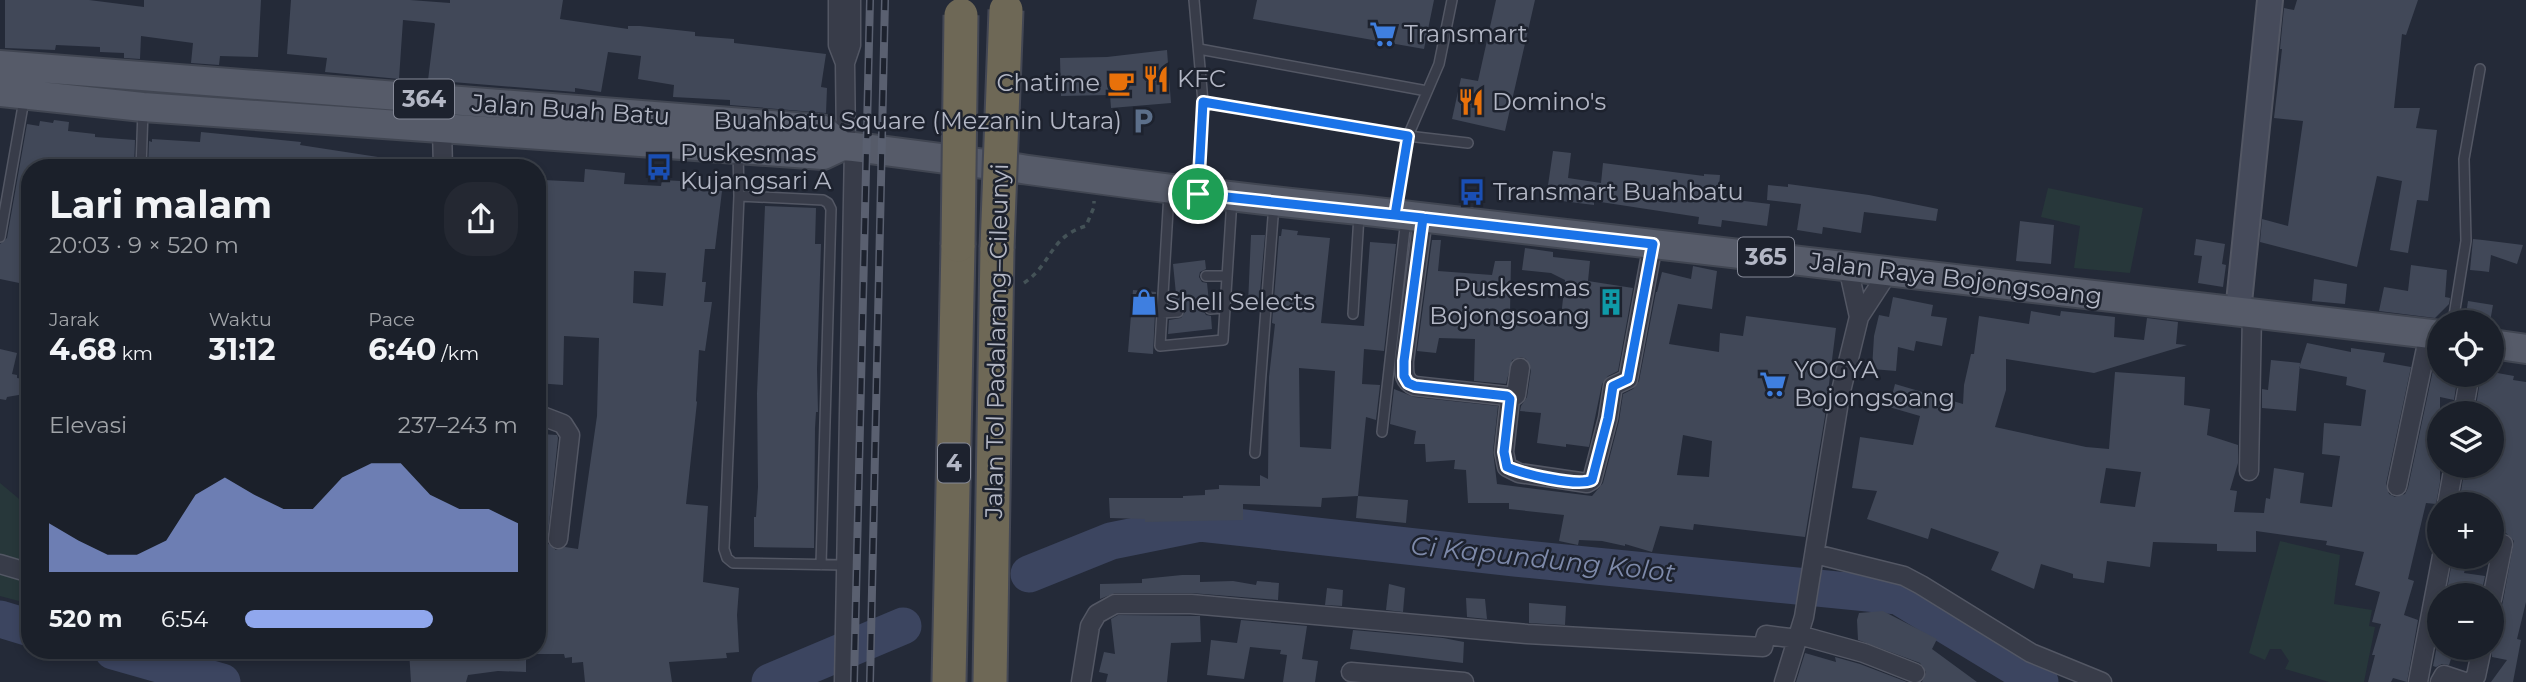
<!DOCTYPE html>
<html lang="id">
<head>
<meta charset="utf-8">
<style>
  :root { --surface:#1b202a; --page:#242832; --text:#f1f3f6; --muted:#a0a3a8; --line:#393e47; --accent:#90a7ed }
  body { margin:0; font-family:Montserrat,sans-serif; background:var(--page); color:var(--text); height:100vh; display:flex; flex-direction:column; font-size:26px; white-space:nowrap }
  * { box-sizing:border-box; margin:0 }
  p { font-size:23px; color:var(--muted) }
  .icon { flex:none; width:38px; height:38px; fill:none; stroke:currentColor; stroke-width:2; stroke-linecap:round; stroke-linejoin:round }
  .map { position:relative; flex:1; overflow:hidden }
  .sheet { position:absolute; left:21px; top:159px; width:525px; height:500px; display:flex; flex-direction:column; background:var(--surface); border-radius:28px; box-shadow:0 4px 10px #0003,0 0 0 2px var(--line) }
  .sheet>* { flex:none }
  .buttons { position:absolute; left:2427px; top:310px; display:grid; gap:14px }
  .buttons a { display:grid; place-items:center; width:77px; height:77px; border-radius:50%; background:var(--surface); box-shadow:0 4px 10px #0003,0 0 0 2px var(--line); font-size:35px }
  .pin { position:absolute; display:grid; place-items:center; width:60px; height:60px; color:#fff; margin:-30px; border:4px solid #fff; border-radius:50%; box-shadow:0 2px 7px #0007 }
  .round { display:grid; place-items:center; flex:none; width:74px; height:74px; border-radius:28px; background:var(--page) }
  .overview { display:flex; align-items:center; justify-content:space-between; height:119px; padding:0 28px }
  h1 { font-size:38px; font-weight:700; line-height:52px }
  .stats { display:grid; grid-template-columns:repeat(3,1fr); gap:10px; height:119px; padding:7px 28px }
  .stats div { display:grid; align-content:center }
  .stats b { font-size:30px; font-weight:700 }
  .stats small { font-size:19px; font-weight:400 }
  .stats p { font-size:19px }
  .chart { height:196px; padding:14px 28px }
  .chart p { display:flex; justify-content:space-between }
  .chart svg { width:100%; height:126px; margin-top:7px; fill:var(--accent); opacity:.7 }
  ul { padding:0 28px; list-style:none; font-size:23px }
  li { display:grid; grid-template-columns:112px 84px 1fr; align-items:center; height:52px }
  li i { height:18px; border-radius:9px; background:var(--accent) }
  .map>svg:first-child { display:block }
</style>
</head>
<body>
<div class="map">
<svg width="2526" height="682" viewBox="0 0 2526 682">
  <rect width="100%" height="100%" fill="#242a38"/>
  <!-- green -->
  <path fill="#27373a" d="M2048,188l95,20 -13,65 -56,-5 6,-42 -39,-9z
    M0,483l18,15 12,14v92l-30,-8z
    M2280,541l60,14 -6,49 38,6 -3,16 6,1 -11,55h-35l-44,-13 4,-8 -8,-12h-11l-5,11 -16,-7z"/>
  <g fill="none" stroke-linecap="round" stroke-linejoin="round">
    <!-- river -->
    <path stroke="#3c4560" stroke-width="37" d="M1029,574l82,-33 89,-18 315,35 383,38 142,86
      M0,619l30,9
      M113,651l109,31
      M770,682l133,-56"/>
  </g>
  <!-- building -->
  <path fill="#414858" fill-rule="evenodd" d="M5,0h84l55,7v-7h117l-3,57 -38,-1 -1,9 -28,-2 2,-20 -52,-7 -1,23 -16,-1v-5l-24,-1v-5l-44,-2 -1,5 -50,-2z
    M291,0h119l40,3v-3h113l-3,19 68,10v-3h12l55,6v4l39,3v4l92,11 -5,33 6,1 -1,25 -96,-8v-5l-57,-3 1,-12 -36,-6 3,-23 -33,-4 -7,40 -26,-4v4l-147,-12 7,-56 -1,-1 -31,-3 -4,59 -74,-7 2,-14 -40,-4z
    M1257,0h177l-10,49 -171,-30z
    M1496,0h39l-30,131 -53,-12 9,-41 17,3z
    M2297,0h121l-12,35 -4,-1 -8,74h26l-4,20 21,2 -9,71 -11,-1 -9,53 -18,-3 12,-69 -25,-5 -20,91 -97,-25 2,-23 26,7 15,-105 -29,-3 8,-69h-2l4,-41 10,2z
    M1167,50l4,53 -60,5 -1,-13 -49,1 -1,-38 47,-1z
    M54,120l15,2 -1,9 27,3v3l40,3 -1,28h-104v108l-4,-1 -2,9 -24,-5v-35l7,-6 20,-114 12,2 1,-5 13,2z
    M201,132l100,10 -1,3 91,14v9h-113l-20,-3v3h-110l1,-27 3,1v-3l48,3z
    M1553,151l18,2 -3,25 33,5 2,-20 101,13v-2l16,1 -2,23 52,6 -3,22 -45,-6 -1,7 -23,-3 1,-7 -105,-16v4l-48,-6z
    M585,169l40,4 -1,11 37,2 1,-6 18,1v6l42,4 -7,58h-10l-3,33h4l-2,20h8l-7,49 -6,-1 -3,51 1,1 -11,102 22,2 -5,76 36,6 -2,27 2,37 -13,1 1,5 -58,4 3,20h-87l-2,-20 -11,1v-6l-7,1 -1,-4h-27v-199l3,-21 17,1 1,3 -11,105 9,7 9,-3 13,2 19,-133 2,-78 -35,-2 -1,49 -26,-2v-120h3l1,-29h2l1,-54 40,2zM634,271l32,2 -3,33 -30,-3z
    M1788,184l81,11 69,14 -2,12 -72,-9 -3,21 -38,-6 -1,7 -25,-4 4,-26 -34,-4 1,-15 20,2z
    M765,206l51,2 -1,36h6l-4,125 1,43h-2l-1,16 -1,120 -60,-1v-30h2l2,-30 -1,-93z
    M2020,221l34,4 -3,39 -35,-3z
    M1282,229l16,2 -1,4 33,3 -9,85 43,3 6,-84 26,2 -12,107 -20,-2 -2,35 18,1 -4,35 -10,-3 -8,79 -36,2 -1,9 -78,-3v16l-98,2v-3l-35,-1 -1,-20h74v-2l22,-1v-5l14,-1v-4l41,1v-11l8,4 1,-102 6,-53 -3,-1 7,-87h2zM1299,368l36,3 -4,78 -31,-2z
    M1251,235h14l-6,69h-11z
    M2196,239l29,5 -3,20 4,1 -3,22 -25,-4 4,-27 -8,-1z
    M2473,239l10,1 40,5 -6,19 -26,-9 -2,17 -8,-1 -11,-1z
    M1432,240h9l-3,31 54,4 3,-14h16l-1,52 51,4 4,-37 -14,-7 -29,-3 3,-22 28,4v5l37,4 -2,20 45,7 -15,83 -10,5 -6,8 -13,63 -23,-3v3l-29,-4 4,-30 -21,-2 1,-5 6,-9 4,-27 -5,-11 -5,-2 -9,3 -6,24 -32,-3 1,-42 -36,-1 -3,15 -19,-2z
    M1205,260l1,9 -6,3 -1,5 3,5 5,1 2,19 -5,3 -1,5 3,5 5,1 1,13 -44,5 1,-14 12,-2 4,-6 -5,-6h-11l1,-13 6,1 -3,-30z
    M2411,265l36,5 -2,27 5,1 -1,6 -14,14 -56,-7 5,-24 24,4z
    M1693,266l24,5 -5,38 -34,-5 -9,40 50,8 1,-19 23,3 3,-20 90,12 -11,88 -20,121 -111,-13 -1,6 -33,-4 -8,26 -27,-8v2l-23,-5 -23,-1 -1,5 -19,-4 5,-26 -55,-6v-6h-41l-2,-33 -12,-1 1,-9 -29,2 -1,-18h-11l2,-13 -26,-7 4,-35 20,8 84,9 -5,45 4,33 95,12 11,-13 16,-62 4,-27 10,-5 6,-8 17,-89h1l5,-20 29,7zM1683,435l29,6 -3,36 -32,-2z
    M2314,279l33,5 -2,20 -33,-3z
    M1133,290l23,2 -3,62 -25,-2z
    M1893,297l40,8 -2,11 16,2 -5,28 -26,-5 -2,10 -16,-4 -2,24 -24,-2 2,-33 5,-21 10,2z
    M2468,301l25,4 -3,17h-25z
    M2031,311l29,5 1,-5 54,6 -1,20 30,3 3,-22 31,4 -2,22 11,1 -93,28 -88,-14v31l-11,37 91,20 23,2 6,-77 70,5 -1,28 26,4 -3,26 31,10v18l-8,27 7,1 -3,21 30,1 2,-15 4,1 4,-31 30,5 -4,30 32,4 8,-51 -18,-2 2,-31 37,3 5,-36 -20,-5 1,-8 -48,-9 8,-25 44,9v-4l34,5 -2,9 28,5 -25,117 3,10 6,3 10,-3 3,-6 25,-118 7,1v3h18l-4,26 -14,-3v85l-4,22 -10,-1 -18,76 6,2 -10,34 14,5 -11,62 -14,-4 -2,4h-23l7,-27h-3l9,-31 -9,-2 8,-30 -25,-7 9,-33 -38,-7 1,-4 -71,-10v21l-39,-1v-7l-64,-2 -3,25 -43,-6 -3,22 -31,-5v-4l-32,-10 -7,25 -43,-19 8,-18 -68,-24 -3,11 -61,-20 10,-28 -25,-3 8,-51 53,8 7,-29 -31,-9 6,-23 68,20 1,-19 7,-31h3l5,-38 50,8zM2106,468l35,4 -6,35 -35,-4z
    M0,349l17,4 -5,21 5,1v3l13,2v13l-23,4 -1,3 -6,-1z
    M2271,360l29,3 -4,48 -34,-3v-19l6,1z
    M2492,372l22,4 -1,4 13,2v220l-9,37 4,1 -8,42h-22l16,-22 -15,-3v-22h3l8,-34 11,-60 -8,-8 -14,-2v-27h-33l6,-38h27v-53h-17l6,-39h11z
    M1358,496l50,4 -2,23 -50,-5z
    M2453,556h16l-5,17 21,3 -4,19h-35z
    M1182,575h18v7l33,-1 23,4 1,-4 22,2 -1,17 -87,-7h-76l-15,6v-15l42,-1v-4z
    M1389,584l16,4 -2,24 -17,-2z
    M1327,588l16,2 -1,16 -17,-1z
    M1466,598l19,1 2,20 -20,-2z
    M1529,603l37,3 -1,19 -36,-2z
    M1883,611l54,28 -5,10 45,33h-55l4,-10 -6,-9 -62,-23 -1,-20 2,-7z
    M1118,615l82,1 1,26 -30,1 -4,39h-61l2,-8 -9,-2 5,-20 11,2 -4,-35z
    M1241,620l66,6 -5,33 16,2 -3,21h-32l4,-27 -7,-1 1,-4 -31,-3 -6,32 -37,-4 4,-35 26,3z
    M1353,630l90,8 21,4 -1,21 -113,-14z
    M2440,630v19l13,4 -4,12 -7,-1 -6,3 -3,-1z
    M409,651h117v21l-28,-1 -30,4 -2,7h-55z
    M1805,653l31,9 -1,-5 25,7 47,18h-111z"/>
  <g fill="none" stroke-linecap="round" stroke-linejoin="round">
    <defs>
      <path id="lane" d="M1194,0l9,102 -5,87
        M1199,49l228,42
        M1203,102l205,34 60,7
        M738,151l1,45 84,4 5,3 3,6 -10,356
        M141,168l2,-58
        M1169,193l-9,153 63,-6 9,-141
        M739,196l-15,353 3,9 6,5 113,2
        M1396,210l12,-74 31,-72 13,-64
        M0,237l24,-137
        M1206,276h21
        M1210,309l14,-1
        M1162,313l16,-1
        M1353,314l6,-99
        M2453,322l13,-81 -2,-82 16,-90
        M1382,432l24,-213
        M1255,453l19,-249"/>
      <path id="street" d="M838,0v45l7,18 1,84
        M845,63l6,-18v-45
        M442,130l1,38
        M1423,218l-19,143c0,11 -1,20 11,25l92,10 3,3 -6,53 3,15 12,6 68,10 5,-3 16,-62 5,-32 15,-7 25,-135
        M1848,267l11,50
        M1510,399l6,-4 4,-27
        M2463,413l7,-39
        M537,414l26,10 7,11 -12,104
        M2249,471l3,-158
        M2397,486l32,-152
        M2447,504l7,-38
        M2492,542l11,2 -11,55
        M1815,554l89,22 17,9 110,68 71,29
        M0,564l30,9
        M1799,635l65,18 51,20
        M1351,672l113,10
        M844,682l10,-535
        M1081,682l9,-56 7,-12 18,-10h76l336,30 236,13 3,-12 32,4
        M1784,682l20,-65 36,-222 19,-78 30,-46
        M2418,682l24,-126
        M2440,682l4,-7 21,7
        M2471,682l5,-6 6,-28"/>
      <path id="secondary" d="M2238,312l32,-312"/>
      <path id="primary" d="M0,65l821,64 21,17
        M0,92l143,15 680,48 19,-9 12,1c169,21 336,47 505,63l1081,125
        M2492,344l34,5"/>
      <path id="highway" d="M949,682l9,-437
        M990,682l7,-434"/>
    </defs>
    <!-- lane casing -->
    <use href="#lane" stroke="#535764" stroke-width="12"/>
    <!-- street casing -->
    <use href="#street" stroke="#535764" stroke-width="21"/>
    <!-- secondary casing -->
    <use href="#secondary" stroke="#535764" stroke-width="28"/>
    <!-- primary casing -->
    <use href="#primary" stroke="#414652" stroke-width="32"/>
    <!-- highway casing -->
    <use href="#highway" stroke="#434754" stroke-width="37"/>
    <!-- path -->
    <path stroke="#445257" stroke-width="3.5" stroke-dasharray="5 5" stroke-linecap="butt" d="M1024,283c29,-20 25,-46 62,-57l8,-19v-6"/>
    <!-- lane -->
    <use href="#lane" stroke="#383c49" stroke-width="9"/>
    <!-- street -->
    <use href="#street" stroke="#383c49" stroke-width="18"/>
    <!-- secondary -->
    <use href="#secondary" stroke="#464b5b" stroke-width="24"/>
    <!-- primary -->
    <use href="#primary" stroke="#565b69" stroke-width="28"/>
    <!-- highway -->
    <use href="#highway" stroke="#6e6856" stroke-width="33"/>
    <defs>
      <path id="rail" d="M854,682l16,-682
        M870,682l15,-682"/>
    </defs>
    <!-- rail casing -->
    <use href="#rail" stroke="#5a6070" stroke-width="8"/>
    <!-- rail -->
    <use href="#rail" stroke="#1d222e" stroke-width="5" stroke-dasharray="16" stroke-linecap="butt"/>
    <defs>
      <path id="highway-bridge" d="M958,245l3,-230
        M997,248l9,-238"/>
    </defs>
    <!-- highway-bridge casing -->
    <use href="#highway-bridge" stroke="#434754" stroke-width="37" stroke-linecap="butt"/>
    <!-- highway-bridge -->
    <use href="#highway-bridge" stroke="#6e6856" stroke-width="33"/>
  </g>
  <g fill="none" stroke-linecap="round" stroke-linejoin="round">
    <defs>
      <path id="route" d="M1198,194l225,24 -19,143v15l4,7 7,3 92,10 3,3 -6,53 3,15c16,7 71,20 85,13l16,-62 5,-32 15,-7 25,-135 -258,-29 13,-79 -205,-34 -5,92"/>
    </defs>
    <!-- route casing -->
    <use href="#route" stroke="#fff" stroke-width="14"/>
    <!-- route -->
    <use href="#route" stroke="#1a73e8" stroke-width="9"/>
  </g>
  <!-- icons -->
  <defs>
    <symbol id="supermarket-bare" viewBox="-9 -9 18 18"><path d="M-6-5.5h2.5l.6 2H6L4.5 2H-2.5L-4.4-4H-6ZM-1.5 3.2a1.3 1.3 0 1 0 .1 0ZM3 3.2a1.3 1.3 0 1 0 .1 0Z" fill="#3f7fe0" stroke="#1d222e" stroke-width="2.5" paint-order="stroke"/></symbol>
    <symbol id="restaurant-bare" viewBox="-9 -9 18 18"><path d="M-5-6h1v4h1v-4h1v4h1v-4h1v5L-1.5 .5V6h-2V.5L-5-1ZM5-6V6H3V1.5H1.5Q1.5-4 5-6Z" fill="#e8710a" stroke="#1d222e" stroke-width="2.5" paint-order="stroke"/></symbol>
    <symbol id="cafe-bare" viewBox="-9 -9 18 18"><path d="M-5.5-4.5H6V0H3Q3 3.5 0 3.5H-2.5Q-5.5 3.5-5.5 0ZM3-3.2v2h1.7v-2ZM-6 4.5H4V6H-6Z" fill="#e8710a" stroke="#1d222e" stroke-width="2.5" paint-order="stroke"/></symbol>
    <symbol id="parking-bare" viewBox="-9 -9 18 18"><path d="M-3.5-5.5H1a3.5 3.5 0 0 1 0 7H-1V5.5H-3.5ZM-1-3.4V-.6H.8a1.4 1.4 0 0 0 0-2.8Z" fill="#5c6f8a" stroke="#1d222e" stroke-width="2.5" paint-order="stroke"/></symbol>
    <symbol id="bus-bare" viewBox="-9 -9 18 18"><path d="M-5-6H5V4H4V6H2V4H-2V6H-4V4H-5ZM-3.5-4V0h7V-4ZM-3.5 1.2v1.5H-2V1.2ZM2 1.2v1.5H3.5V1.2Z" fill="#1a4fb4" stroke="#1d222e" stroke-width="2.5" paint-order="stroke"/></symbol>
    <symbol id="shop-bare" viewBox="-9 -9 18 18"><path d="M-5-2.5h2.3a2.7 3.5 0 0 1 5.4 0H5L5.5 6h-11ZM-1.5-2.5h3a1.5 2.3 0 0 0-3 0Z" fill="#3f7fe0" stroke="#1d222e" stroke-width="2.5" paint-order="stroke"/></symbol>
    <symbol id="building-bare" viewBox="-9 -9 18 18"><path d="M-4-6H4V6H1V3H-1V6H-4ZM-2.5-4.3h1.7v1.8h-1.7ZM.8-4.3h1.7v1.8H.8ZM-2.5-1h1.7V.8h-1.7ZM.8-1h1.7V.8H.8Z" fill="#0f9aa8" stroke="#1d222e" stroke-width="2.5" paint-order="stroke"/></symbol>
  </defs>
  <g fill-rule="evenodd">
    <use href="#supermarket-bare" x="1364" y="15" width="38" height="38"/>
    <use href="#restaurant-bare" x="1137" y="60" width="38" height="38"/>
    <use href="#cafe-bare" x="1102" y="64" width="38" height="38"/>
    <use href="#restaurant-bare" x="1452" y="83" width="38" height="38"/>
    <use href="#parking-bare" x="1124" y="102" width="38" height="38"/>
    <use href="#bus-bare" x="640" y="148" width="38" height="38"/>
    <use href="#bus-bare" x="1453" y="173" width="38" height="38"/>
    <use href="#shop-bare" x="1125" y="283" width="38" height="38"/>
    <use href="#building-bare" x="1592" y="283" width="38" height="38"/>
    <use href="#supermarket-bare" x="1754" y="365" width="38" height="38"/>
  </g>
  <g text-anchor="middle" stroke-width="5" stroke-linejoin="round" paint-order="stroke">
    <!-- shield labels -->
    <g fill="#1d222e" stroke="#868a98" stroke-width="2">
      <rect x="394" y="79.5" width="60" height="39" rx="5"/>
      <rect x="1738" y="237.5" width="56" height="39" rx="5"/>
      <rect x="938" y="443.5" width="32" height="39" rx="5"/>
    </g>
    <g font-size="23" font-weight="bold" fill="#b3b7c5">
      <text x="424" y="107">364</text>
      <text x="1766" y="265">365</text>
      <text x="954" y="471">4</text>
    </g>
    <!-- poi labels -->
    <g font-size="24" fill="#b3b7c5" stroke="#1d222e" text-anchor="start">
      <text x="1404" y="42">Transmart</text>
      <text x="1177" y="87">KFC</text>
      <text x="1100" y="91" text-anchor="end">Chatime</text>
      <text x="1492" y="110">Domino's</text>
      <text x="1122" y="129" text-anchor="end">Buahbatu Square (Mezanin Utara)</text>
      <text x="680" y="161">Puskesmas<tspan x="680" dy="28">Kujangsari A</tspan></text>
      <text x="1493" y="200">Transmart Buahbatu</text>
      <text x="1590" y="296" text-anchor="end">Puskesmas<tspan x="1590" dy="28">Bojongsoang</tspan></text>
      <text x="1165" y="310">Shell Selects</text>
      <text x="1794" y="378">YOGYA<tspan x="1794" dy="28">Bojongsoang</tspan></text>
    </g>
    <!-- street labels -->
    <g font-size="24" fill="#b3b7c5" stroke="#1d222e">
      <text transform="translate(571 110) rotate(4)" y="8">Jalan Buah Batu</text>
      <text transform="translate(1956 279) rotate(7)" y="8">Jalan Raya Bojongsoang</text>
      <text transform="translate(997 341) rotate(-89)" y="8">Jalan Tol Padalarang–Cileunyi</text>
    </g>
    <!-- water labels -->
    <g font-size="26" font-style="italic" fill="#7e8aaa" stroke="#1d222e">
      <text transform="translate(1543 559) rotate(6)" y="9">Ci Kapundung Kolot</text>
    </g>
  </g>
</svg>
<div class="buttons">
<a><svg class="icon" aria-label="locate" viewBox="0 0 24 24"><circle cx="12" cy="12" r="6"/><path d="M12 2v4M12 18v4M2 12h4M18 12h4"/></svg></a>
<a><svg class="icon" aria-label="layers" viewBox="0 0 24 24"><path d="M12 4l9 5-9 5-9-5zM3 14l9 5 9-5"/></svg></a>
<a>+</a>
<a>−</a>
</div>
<div class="pin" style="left:1198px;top:194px;background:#1e9e55"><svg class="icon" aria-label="arrive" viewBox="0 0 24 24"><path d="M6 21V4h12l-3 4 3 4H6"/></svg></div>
<section class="sheet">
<div class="overview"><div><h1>Lari malam</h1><p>20:03 · 9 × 520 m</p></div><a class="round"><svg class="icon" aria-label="share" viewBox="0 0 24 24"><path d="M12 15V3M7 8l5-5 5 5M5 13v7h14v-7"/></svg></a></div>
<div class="stats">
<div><p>Jarak</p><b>4.68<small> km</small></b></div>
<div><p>Waktu</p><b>31:12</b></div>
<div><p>Pace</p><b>6:40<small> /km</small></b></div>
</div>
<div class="chart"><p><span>Elevasi</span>237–243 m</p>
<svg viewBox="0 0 160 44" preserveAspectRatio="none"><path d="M0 44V27L10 33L20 38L30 38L40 33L50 17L60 11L70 17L80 22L90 22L100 11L110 6L120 6L130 17L140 22L150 22L160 27V44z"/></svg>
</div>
<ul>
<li><b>520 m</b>6:54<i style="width:69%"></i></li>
</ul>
</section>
</div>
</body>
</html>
